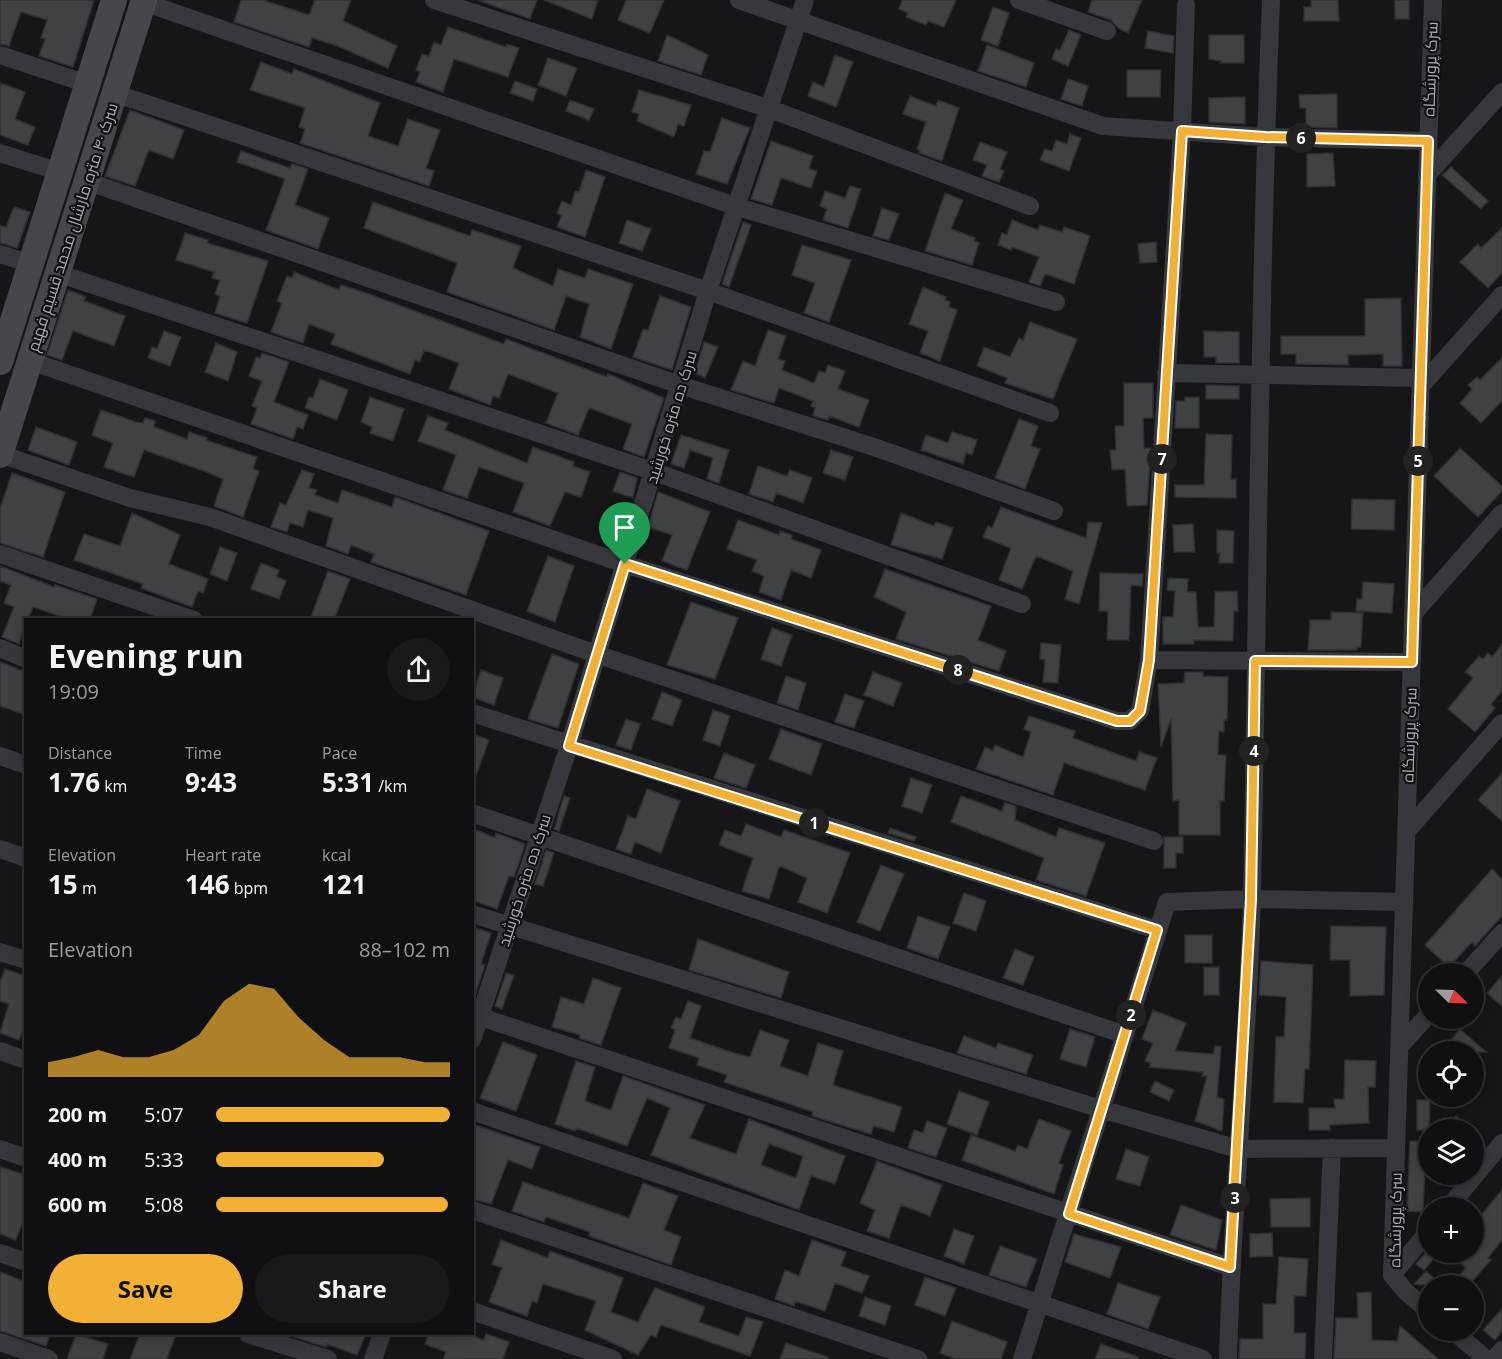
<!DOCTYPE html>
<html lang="en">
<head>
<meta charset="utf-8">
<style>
  :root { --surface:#101012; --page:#19191b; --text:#f1f3f6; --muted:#9c9d9f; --line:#303032; --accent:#f2b134 }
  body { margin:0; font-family:"Open Sans",Cairo,sans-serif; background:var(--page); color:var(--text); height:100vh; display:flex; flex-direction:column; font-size:22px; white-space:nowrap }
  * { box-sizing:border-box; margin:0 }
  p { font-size:20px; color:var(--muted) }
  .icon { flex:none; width:33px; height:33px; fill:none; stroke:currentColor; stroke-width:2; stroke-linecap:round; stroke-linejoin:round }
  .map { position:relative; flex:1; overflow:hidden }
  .panel { position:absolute; left:24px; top:618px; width:450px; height:717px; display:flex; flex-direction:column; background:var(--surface); border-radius:0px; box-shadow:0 3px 15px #0003,0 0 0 2px var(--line) }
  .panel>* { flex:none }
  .needle { width:39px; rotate:113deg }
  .controls { position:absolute; left:1418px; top:963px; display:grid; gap:12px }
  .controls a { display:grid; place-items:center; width:66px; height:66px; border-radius:50%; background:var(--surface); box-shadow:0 3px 15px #0003,0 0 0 2px var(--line); font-size:30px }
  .pin { position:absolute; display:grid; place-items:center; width:51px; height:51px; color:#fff; margin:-62px -26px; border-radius:50% 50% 50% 0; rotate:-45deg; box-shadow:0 0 6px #0007 }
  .pin .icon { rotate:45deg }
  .km { position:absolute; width:30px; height:30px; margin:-15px; border-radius:50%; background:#222; color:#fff; font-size:16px; line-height:30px; text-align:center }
  .round { display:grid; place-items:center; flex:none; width:63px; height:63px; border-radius:32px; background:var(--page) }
  .overview { display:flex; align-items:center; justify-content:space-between; height:102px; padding:0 24px }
  h1 { font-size:33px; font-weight:700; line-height:45px }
  .metrics { display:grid; grid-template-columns:repeat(3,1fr); gap:9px; height:102px; padding:6px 24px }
  .metrics div { display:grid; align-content:center }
  .metrics b { font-size:26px; font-weight:700 }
  .metrics small { font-size:16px; font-weight:400 }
  .metrics p { font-size:16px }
  .chart { height:168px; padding:12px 24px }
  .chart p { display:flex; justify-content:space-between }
  .chart svg { width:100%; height:108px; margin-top:6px; fill:var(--accent); opacity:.7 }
  .primary-button { display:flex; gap:12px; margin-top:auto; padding:12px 24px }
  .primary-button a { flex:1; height:69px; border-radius:36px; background:var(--accent); color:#111; font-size:24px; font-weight:700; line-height:69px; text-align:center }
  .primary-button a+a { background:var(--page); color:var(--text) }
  ul { padding:0 24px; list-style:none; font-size:20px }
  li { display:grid; grid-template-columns:96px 72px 1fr; align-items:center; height:45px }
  li i { height:15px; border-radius:8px; background:var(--accent) }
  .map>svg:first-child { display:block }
</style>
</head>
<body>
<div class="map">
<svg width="1502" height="1359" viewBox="0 0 1502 1359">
  <rect width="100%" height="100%" fill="#161618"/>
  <!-- building -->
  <path fill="#404145" stroke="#303034" stroke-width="1.5" fill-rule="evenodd" d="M0,0h94l-21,67 -34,-11 6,-17 -4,-1 6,-18 -26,-8 -12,34 -9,-2z
    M241,0h22l46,15 6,-15h36l-8,21 54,25 -9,22 -53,-23 -23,-7 -3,9 -75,-25z
    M478,0h59l-7,19z
    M544,0h54l-6,19z
    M626,0h38l-14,33 -32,-13z
    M902,0h54l-12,27 -16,-6 -2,4 -20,-8 2,-4 -9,-4z
    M1092,0h50l-14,33 -10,-5 -7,-8 -23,-8z
    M1311,0h27l1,21h-35v-14h7z
    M1395,0h14v19h-14z
    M993,7l16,6 -11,33 -17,-6z
    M448,27l58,20 1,-3 12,4 -11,29 -54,-18 -11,33 -27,-10 4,-10 -4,-2 6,-16 7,2 5,-14 7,3z
    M1069,30l12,5 -13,31 -16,-7 4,-10 4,1z
    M1148,31l26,5 -1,17 -28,-5z
    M667,35l41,20 -7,20 -43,-14z
    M1209,35h35v28h-24l1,-2 -12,-2z
    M987,45l47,18 -8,24 -48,-16z
    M835,55l18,7 -17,45 -28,-11 5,-14 11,5z
    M548,58l29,10 -11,28 -28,-11z
    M261,62l31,12 2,-5 86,34 -12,33 30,10 10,-27 32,11 -14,38 8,3 -5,15 -129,-43 5,-14 -6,-2 6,-19 -55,-18z
    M1127,70h34l-1,27h-33z
    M1068,79l20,7 -6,20 -21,-7z
    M515,81l22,8 -4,12 -23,-8z
    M0,83l25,9 -10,27 20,8 -7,18 -28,-10z
    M639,90l52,15 -7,21 -6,-2 -4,13 -37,-16 2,-7 -7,-2z
    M1337,94v34l-31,-1v-19h-6l-1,-13z
    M910,96l26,10 2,-6 21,8 -17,53 -23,-8 1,-3 -3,-1 9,-27 -23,-8z
    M1245,97v27l-36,-2v-24z
    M570,100l24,9 -5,11 -23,-9z
    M130,110l54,20 -11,29 -24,-9 -14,36 -30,-10z
    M722,118l28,10 -23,56 -31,-10 8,-23 6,1z
    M1070,134l11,4 -12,33 -29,-11 5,-11 7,2 4,-11 11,4z
    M771,141l42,15 -4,13 8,2 -6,17 -30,-10 -9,27 -21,-6z
    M980,142l27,10 -7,17 4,2 -5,11 -17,-6 5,-11 -14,-5z
    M241,151l49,17 2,-4 16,5 -13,36 34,13 -11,31 -52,-19 19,-51 -48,-17z
    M1333,153l2,33 -28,1v-33z
    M1451,167l37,34 -7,8 -39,-34z
    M586,170l19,7 -20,60 -28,-10 5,-12 -5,-2 5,-12 9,4 4,-14 4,1z
    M850,186l11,3 -13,39 -25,-8 4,-11 -7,-3 5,-15 20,7z
    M945,193l18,7 -12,29 24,9 -1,3 5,2 -7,22 -47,-14z
    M373,202l97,34 2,-6 49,16 -8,22 40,18 5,-17 27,9 3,-9 45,15 -22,65 -31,-12 9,-33 -23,-8 -12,34 -107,-38 10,-29 -93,-35z
    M14,207l16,5 -13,36 -17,-5v-18l6,2z
    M882,208l17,6 -10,26 -16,-4z
    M627,220l24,9 -9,22 -23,-8z
    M1012,220l26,10 2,-5 22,7 2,-5 26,9 -16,48 -29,-10 -5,12 -11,-4 10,-25 -27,-10 -1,3 -13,-5 4,-12 5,2z
    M743,222l8,3 -22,62 -7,-3z
    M1502,228v45l-14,15 -28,-26 18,-18 3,4z
    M185,233l23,7 -1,3 61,18 -21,62 -32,-10 5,-17 -5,-2 5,-14 -8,-2 2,-6 -38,-12z
    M1156,242l1,20 -17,1 -2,-19z
    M802,245l49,15 -22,62 -25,-9 11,-30 -23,-8z
    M294,272l45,18 2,-5 25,8 138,51 2,-5 101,38 1,-3 56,24 -20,59 -21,-8 9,-25 -43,-16 -11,27 -32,-12 12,-30 -50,-19 -9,24 -6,-2 -3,9 -41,-16 10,-26 -35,-13 -4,12 -5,-2 -5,14 -79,-30 4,-10 -26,-10 -6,19 -32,-11 11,-29 -5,-2 10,-25 5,2z
    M923,287l23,10 -1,3 5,2 -1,5 8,3 -17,51 -20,-8 8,-22 -19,-7z
    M68,290l18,7 -2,4 41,15 -11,30 -41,-15 -11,29 -15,-5z
    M660,296l31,11 -19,63 -39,-13 10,-28 5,1z
    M1401,298l1,68h-19v-12l-35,1v10l-52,-1v-10h-15v-18h84v-37z
    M1030,322l47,17 -24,60 -48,-16 2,-5 -30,-12 7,-19 26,10 9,-19 4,2z
    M768,330l18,6 -8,23 7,2 -3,9 32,13 5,-12 6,2 3,-8 17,6 -7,18 31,11 -10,27 -30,-11 -1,4 -15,-4 2,-8 -4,-2 2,-5 -34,-13 -5,15 -43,-13 12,-29 12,5z
    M164,331l17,6 -11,29 -22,-8 4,-11 5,2z
    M1204,331l35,1v31h-23v-6h-12z
    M704,342l14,5 -13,31 -10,-5z
    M216,343l21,9 -9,29 -23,-9z
    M262,353l27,9 -15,40 34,13 -5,14 -6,-2 -4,12 -42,-15 6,-16 -5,-2 10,-25 -13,-5 7,-19 4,1z
    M1502,358v43l-21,22 -21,-20 12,-14 -4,-4 9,-8 3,3z
    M320,379l28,11 -11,30 -32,-12 4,-11 4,1z
    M1124,383h29v35h-10l1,30h7l-4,57 -20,1 -2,-37 -13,1 -2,-20h6l-1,-24h9z
    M1206,385l33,1v13h-33z
    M370,397l34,12 -11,32 -23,-8 2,-6 -11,-5z
    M1185,397h14v31h-24l1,-27h9z
    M101,410l35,12 7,1 2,-5 10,3 -1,6 33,12 2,-7 18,6 -1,2 51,17 -4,12 6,2 -16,46 -29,-11 9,-27 -19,-8 -60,-21 -10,27 -30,-10 9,-24 -21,-8z
    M428,416l20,7 -3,7 82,33 6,-16 41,15 -1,4 17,6 -9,25 -16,-5 -15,34 -37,-14 11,-29 -45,-16 -12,31 -24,-8 13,-35 -38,-14z
    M1019,419l19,7 -7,20 9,3 -15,40 -30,-11z
    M36,427l41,15 -8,23 -41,-15z
    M952,432l25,8 -5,15 -6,-2 -3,11 -42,-14 5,-15 22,8z
    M1206,434l26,1 -1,44h5v19l-61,-1v-12h29z
    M681,435l48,15 -10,33 -12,-4 6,-21 -23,-8 -6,18 -13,-4z
    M1460,448l42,38v5l-24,26 -44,-41z
    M831,450l22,7 -8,23 -22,-7z
    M758,466l29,10 3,-6 22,8 -9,25 -27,-10 -3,9 -24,-8z
    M302,470l12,4 -5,14 8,2 -2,5 23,8 4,-13 50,17 3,-10 94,34 -23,64 -95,-33 3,-8 -23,-9 -3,9 -22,-8 7,-28 -25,-8 -5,17 -13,-4 -3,9 -16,-5 9,-24 6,2z
    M620,472l17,6 -4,20 -20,-7z
    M12,473l53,19 -22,65 -43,-14v-34z
    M658,492l52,20 -23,58 -25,-9 10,-26 -24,-8z
    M1352,499l43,1 -1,30 -43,-1z
    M1001,507l85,31 2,-16 14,1 -23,81 -14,-5 8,-28 -37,-15 -14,33 -23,-9 12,-32 -28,-11 5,-11 4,2z
    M132,513l48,22 -11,29 39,15 -5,14 -5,-2 -6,16 -51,-19 2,-4 -69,-24 10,-26 36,12z
    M901,513l33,13 2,-4 17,6 -11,31 -51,-14z
    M738,520l41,15 1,-4 12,4 -1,4 30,11 -10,28 -20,-8 -10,30 -22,-8 5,-16 -12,-5 5,-11 -30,-11z
    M1193,524l2,28h-21l-1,-27z
    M1217,530l17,1 -1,32h-14l1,-10h-3z
    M220,547l17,6 -10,28 -17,-7z
    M548,556l26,10 -19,56 -28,-11z
    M261,563l18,7 -2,7 9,4 -7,18 -28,-10z
    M0,566l54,21 1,-2 42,14 -7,21h-19l-38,-13 -5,13h-2l-7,24 -17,-7 12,-30 -10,-4 7,-18 -11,-4z
    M885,569l106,37 -13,34 28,11 -7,20 -103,-32 10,-27 -32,-15z
    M328,571l22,8 -16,41h-24z
    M1100,573l43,1 -1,12 -11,-1 -2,55h-22l1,-29h-9z
    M1168,578l20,1 -1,13h9l2,35h16l1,-35 22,-1 1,20h-4l-1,30 -39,-1v4h-31v-27h10l2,-26 -8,-1z
    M1363,582l31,2 -2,29 -36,-2 1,-12h5z
    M691,602l47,16 -23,61 -48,-14z
    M1331,612l32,1 -2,34h-4v3h-49l2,-30h21z
    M772,628l20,7 -11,31 -20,-7z
    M1041,643l20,2 -3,38 -15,-1 2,-22 -5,-1z
    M1502,644v47l-11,13 4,4 -20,24 -27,-23 25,-31 -8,-6 14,-16 4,3 5,-6 4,4z
    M552,654l27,10 -21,64 -30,-9z
    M0,662l26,10v43l-26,-9z
    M481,670l22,8 -9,27 -22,-8z
    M873,672l29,11 -9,23 -29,-11z
    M1185,672h18v4l25,1 -1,43h-3v12l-5,-1 -1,24h8l-2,46h-4v34h-41v-35l-6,1 -2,-82 -10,28 -3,-63 26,-1z
    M786,676l20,7 -8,27 -21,-7z
    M662,692l20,8 -10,26 -20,-7z
    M845,694l19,7 -10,27 -19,-6z
    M713,710l17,6 -10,30 -17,-6z
    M1029,716l46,15 -2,7 63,23 3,-9 18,6 -12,32 -81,-27 -11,32 -77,-26 9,-22 8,4 2,-6 28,12 8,-25 -7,-3z
    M626,719l14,5 -9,26 -15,-5z
    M781,729l41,15 -11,31 -42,-16z
    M472,734l17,6 -15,41h-2z
    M724,753l31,12 -9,23 -32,-10z
    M1502,773v48l-24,-21z
    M911,778l21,7 -10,28 -20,-7z
    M647,789l33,12 -19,52 -26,-11 -4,12 -15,-5 12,-33 8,3z
    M564,796l6,2 -11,33 -5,-2z
    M961,796l41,15 3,-8 11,3 -1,14 41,17 3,-9 46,15 -19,53 -50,-16 8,-22 -93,-36z
    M746,824l35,13 3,-7 66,23 -23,60 -29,-11 9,-24 -25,-11h-3l-10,32 -27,-8 11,-33 -34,-13 6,-15 16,6z
    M472,828l23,10 1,-5 29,11 -11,33 -5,-1 -12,33 -25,-9z
    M890,828l26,9 -2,4 -26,-8z
    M1164,837h19v16h-7v15h-12z
    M546,850l8,3 -11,33 -8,-2z
    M881,865l23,9 -24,57 -23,-9z
    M1492,869l10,10v37l-27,30 -3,-4 -23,25 -24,-22z
    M964,893l22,8 -10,30 -23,-8z
    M918,916l32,11 -12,32 -31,-11z
    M1331,926l55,1 -2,68 -34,1v-36h-20z
    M472,927l19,6 -10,31 4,1 -11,34z
    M1185,935h27v28h-27z
    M698,939l91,33 -8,26 -92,-28z
    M1015,949l19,8 -11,28 -20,-7z
    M1261,961l52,4 -4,104h-4l-2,34 -29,-1 2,-65h8l2,-40 -27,-2z
    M1204,967h15v28h-15z
    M5,969l21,7v47l-7,17 -19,-7 9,-29 -9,-3v-19z
    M506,973l8,2 -12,34 -7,-3z
    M1502,976v30l-15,-13z
    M593,978l28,10 -20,57 -22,-7 1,-3 -28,-8 9,-30 23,7z
    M688,1001l13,5 -11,32 44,15 16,4 10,-27 29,10 -9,26 28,10 10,-33 25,8 -10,34 69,22 -8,25 -20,-6 -3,8 -59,-18 1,-4 -89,-30 3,-7 -30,-10 2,-7 -30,-10 6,-18 -4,-2 5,-11 5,2z
    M1153,1010l33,13 -11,28 38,3 2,-8 6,1 -4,50 7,2 -2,32 -27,-10 12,-45h-5l1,-4 -54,-5 2,-4 -6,-2 8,-18 -11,-4z
    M1070,1029l25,8 -9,30 -26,-8z
    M1460,1029l26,23h-44z
    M964,1036l32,12 2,-5 35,12 -7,19 -69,-21z
    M503,1042l34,13 -21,56 -36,-13z
    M1345,1060l31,1 -1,26h-7l1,36 -39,2v5h-21v-22h26l-1,-9h10z
    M576,1061l19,6 -10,34 26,9 12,-34 82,29 -15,33 46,16 13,-35 96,37 -10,28 -24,-8 -12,34 -148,-55 19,-47 -23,-10 -20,48 -51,-18 -1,3 -20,-7zM769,1144l34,12 -7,22 -35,-13z
    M1155,1081l19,9 -5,11 -19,-9z
    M959,1091l30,11 -12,33 -30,-11z
    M1417,1100h13l-1,30h-12z
    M1456,1116l16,14h-28z
    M1039,1119l32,12 -12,32 4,2 -9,29 -92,-34 9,-25 44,16 3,-6 9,4z
    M927,1121l20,7 -11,29 -28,-9 6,-18 9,3z
    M472,1124l68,23 -8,22 -24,-9 -17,44 -19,-5z
    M1410,1141l16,1 -3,70 -16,-1z
    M1126,1149l23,8 -9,29 -24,-7z
    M877,1161l65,24 -12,31 -29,-11 -12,33 -22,-7 8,-21 -15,-7z
    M0,1167l26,8v38l-10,27 -16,-6z
    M523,1182l106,36 14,-35 35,13 -14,34 17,7 -10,28 -82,-29 1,-4 -44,-15 -2,5 -32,-11z
    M1502,1190v50l-14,18 3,2 -23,26h-18l16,-18 -16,-16h23v-27z
    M1310,1198v29h-39l-1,-28z
    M1181,1205l41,15 -6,30 -46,-15z
    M954,1229l20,7 -10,28 -20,-8z
    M1272,1233l1,23 -23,1v-23z
    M1074,1234l47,13 -11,31 -45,-16z
    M501,1240l47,18 2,-7 73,27 -12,34 27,10 17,-34 50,19 -6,15 40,14 7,-19 17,5 -13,34 -89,-31 -5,12 -5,-2 -13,20 -53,-25 11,-29 -53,-17 -6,19 -5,-2 -5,15 -38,-14 13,-34 -10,-4z
    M812,1240l34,12 -5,14 28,10 -7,17 -27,-10 -10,28 -30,-10 -1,5 -19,-7 10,-29 14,6z
    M1000,1246l37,13 -11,28 -37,-12z
    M1428,1250v2h7v5l-11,13 -8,-6z
    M1279,1257l29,2 -2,37h-12v37h12l-1,26h-66l1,-20h23v-35h13z
    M1426,1271l16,15 -28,-2z
    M0,1272l26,10v52h24l-4,12 -46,-15z
    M925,1277l31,11 -11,28 -30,-11z
    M1118,1283l42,14 -12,32 -41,-15z
    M1371,1292l1,48 25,1 3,-15 38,33h-104l2,-41h22l-1,-25z
    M865,1297l26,9 -6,19 -26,-9z
    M1502,1309v22l-7,9 -12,-10z
    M952,1321l55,21 -6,17h-45l-16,-6z
    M76,1334l32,10 -5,15h-36z
    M140,1334h36l-9,25h-37z
    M284,1334h82l-9,21 -30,-11 -1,3z
    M429,1334h37l18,6 2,-6 23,8 -6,17h-60l3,-7 -21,-8z
    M786,1343l42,14v2h-48z
    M1101,1344l37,13v2h-43z"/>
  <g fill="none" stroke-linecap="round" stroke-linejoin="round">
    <!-- street -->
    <path stroke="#37383d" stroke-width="18" d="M434,0l336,109 260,97
      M739,0l364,126 162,11 163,4
      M1019,0l88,31
      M143,2l595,205 318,95
      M0,55l88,29
      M114,93l594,198 342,122
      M0,153l60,19
      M1427,175l75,-83
      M86,181l594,204 194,62 180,64
      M0,254l31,10
      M57,273l598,199 367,132
      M30,361l595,203 492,157h13l10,-10 9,-51 33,-529 4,-126
      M1166,373l255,5
      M1420,387l82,-92
      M0,454l130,44 80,19 386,137 558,187
      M0,554l194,66
      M1413,614l89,-101
      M0,648l26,11
      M1149,660l263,2
      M472,713l685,217
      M0,756l26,9
      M472,813l653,222
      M1406,832l96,-109
      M0,849l26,9
      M472,914l629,195 137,40 158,-1
      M0,952l26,8
      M1465,974l37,-41
      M472,1014l758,253
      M472,1040l97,-294 139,-455 97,-291
      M1400,1046l28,-31
      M0,1051l26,9
      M472,1111l731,248
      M0,1149l26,9
      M1448,1208l54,-65
      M472,1210l446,149
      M0,1253l26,9
      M1392,1275l36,-43
      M1428,1310l-22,-18 -14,-17 41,-1275
      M472,1311l141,48
      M1452,1330l34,29
      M248,1334l80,25
      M0,1342l49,17
      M373,1359l9,-25
      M1022,1359l145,-457 84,-3 153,3
      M1228,1359c4,-155 20,-309 24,-464 6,-298 7,-597 19,-895
      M1323,1359l9,-211
      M1494,1359l8,-9"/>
    <!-- secondary -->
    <path stroke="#45474d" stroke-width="26" d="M0,362l114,-362
      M0,455l144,-455"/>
  </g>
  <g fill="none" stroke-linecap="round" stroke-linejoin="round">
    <defs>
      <path id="route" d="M1182,131l83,6 163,4 -16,521 -157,-1 -4,238 -21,368 -161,-53 88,-284 -588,-184 56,-182 492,157h13l10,-10 9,-51z"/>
    </defs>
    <!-- route casing -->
    <use href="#route" stroke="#fff" stroke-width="12"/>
    <!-- route -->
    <use href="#route" stroke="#f2b134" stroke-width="8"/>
  </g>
  <g text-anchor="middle" stroke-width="4.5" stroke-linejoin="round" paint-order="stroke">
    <!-- street labels -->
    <g font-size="16" fill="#a8adb8" stroke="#111113">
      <text transform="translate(1430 69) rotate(-88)" y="6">سرک پرورشگاه</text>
      <text transform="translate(72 227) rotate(-72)" y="6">سرک ۴۰ متره مارشال محمد قسیم فهیم</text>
      <text transform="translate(671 417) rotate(-73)" y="6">سرک ده متره خورشید</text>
      <text transform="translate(1409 735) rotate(-88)" y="6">سرک پرورشگاه</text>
      <text transform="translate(524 880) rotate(-72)" y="6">سرک ده متره خورشید</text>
      <text transform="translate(1395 1220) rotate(-89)" y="6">سرک پرورشگاه</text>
    </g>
  </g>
</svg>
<div class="controls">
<a><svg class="needle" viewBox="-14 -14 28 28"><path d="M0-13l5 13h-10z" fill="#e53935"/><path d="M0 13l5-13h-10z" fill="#9c9d9f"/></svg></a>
<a><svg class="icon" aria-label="locate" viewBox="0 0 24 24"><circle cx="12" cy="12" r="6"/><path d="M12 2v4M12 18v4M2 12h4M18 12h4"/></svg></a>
<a><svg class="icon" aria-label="layers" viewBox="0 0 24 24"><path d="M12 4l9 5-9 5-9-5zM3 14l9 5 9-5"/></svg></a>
<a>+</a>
<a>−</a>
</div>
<div class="pin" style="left:625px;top:564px;background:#1e9e55"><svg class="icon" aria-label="arrive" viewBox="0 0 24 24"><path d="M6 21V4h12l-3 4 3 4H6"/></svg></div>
<b class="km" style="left:814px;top:823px">1</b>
<b class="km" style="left:1131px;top:1015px">2</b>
<b class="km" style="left:1235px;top:1198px">3</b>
<b class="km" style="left:1254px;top:751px">4</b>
<b class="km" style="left:1418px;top:461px">5</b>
<b class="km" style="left:1301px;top:138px">6</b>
<b class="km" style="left:1162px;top:459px">7</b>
<b class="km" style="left:958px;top:670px">8</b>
<section class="panel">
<div class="overview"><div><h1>Evening run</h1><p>19:09</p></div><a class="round"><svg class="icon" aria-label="share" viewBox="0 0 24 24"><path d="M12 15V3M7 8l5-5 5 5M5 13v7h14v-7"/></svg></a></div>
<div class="metrics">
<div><p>Distance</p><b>1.76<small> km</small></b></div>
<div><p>Time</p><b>9:43</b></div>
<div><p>Pace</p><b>5:31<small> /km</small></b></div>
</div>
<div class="metrics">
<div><p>Elevation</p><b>15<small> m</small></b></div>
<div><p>Heart rate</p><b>146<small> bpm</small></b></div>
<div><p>kcal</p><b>121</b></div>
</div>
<div class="chart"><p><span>Elevation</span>88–102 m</p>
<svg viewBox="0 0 160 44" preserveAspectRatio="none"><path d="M0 44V38L10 36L20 33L30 36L40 36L50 33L60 27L70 13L80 6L90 8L100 20L110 29L120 36L130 36L140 36L150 38L160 38V44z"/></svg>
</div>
<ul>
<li><b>200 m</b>5:07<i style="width:100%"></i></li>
<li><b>400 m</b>5:33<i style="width:72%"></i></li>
<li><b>600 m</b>5:08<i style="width:99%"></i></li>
</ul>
<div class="primary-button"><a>Save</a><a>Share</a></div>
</section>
</div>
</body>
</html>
